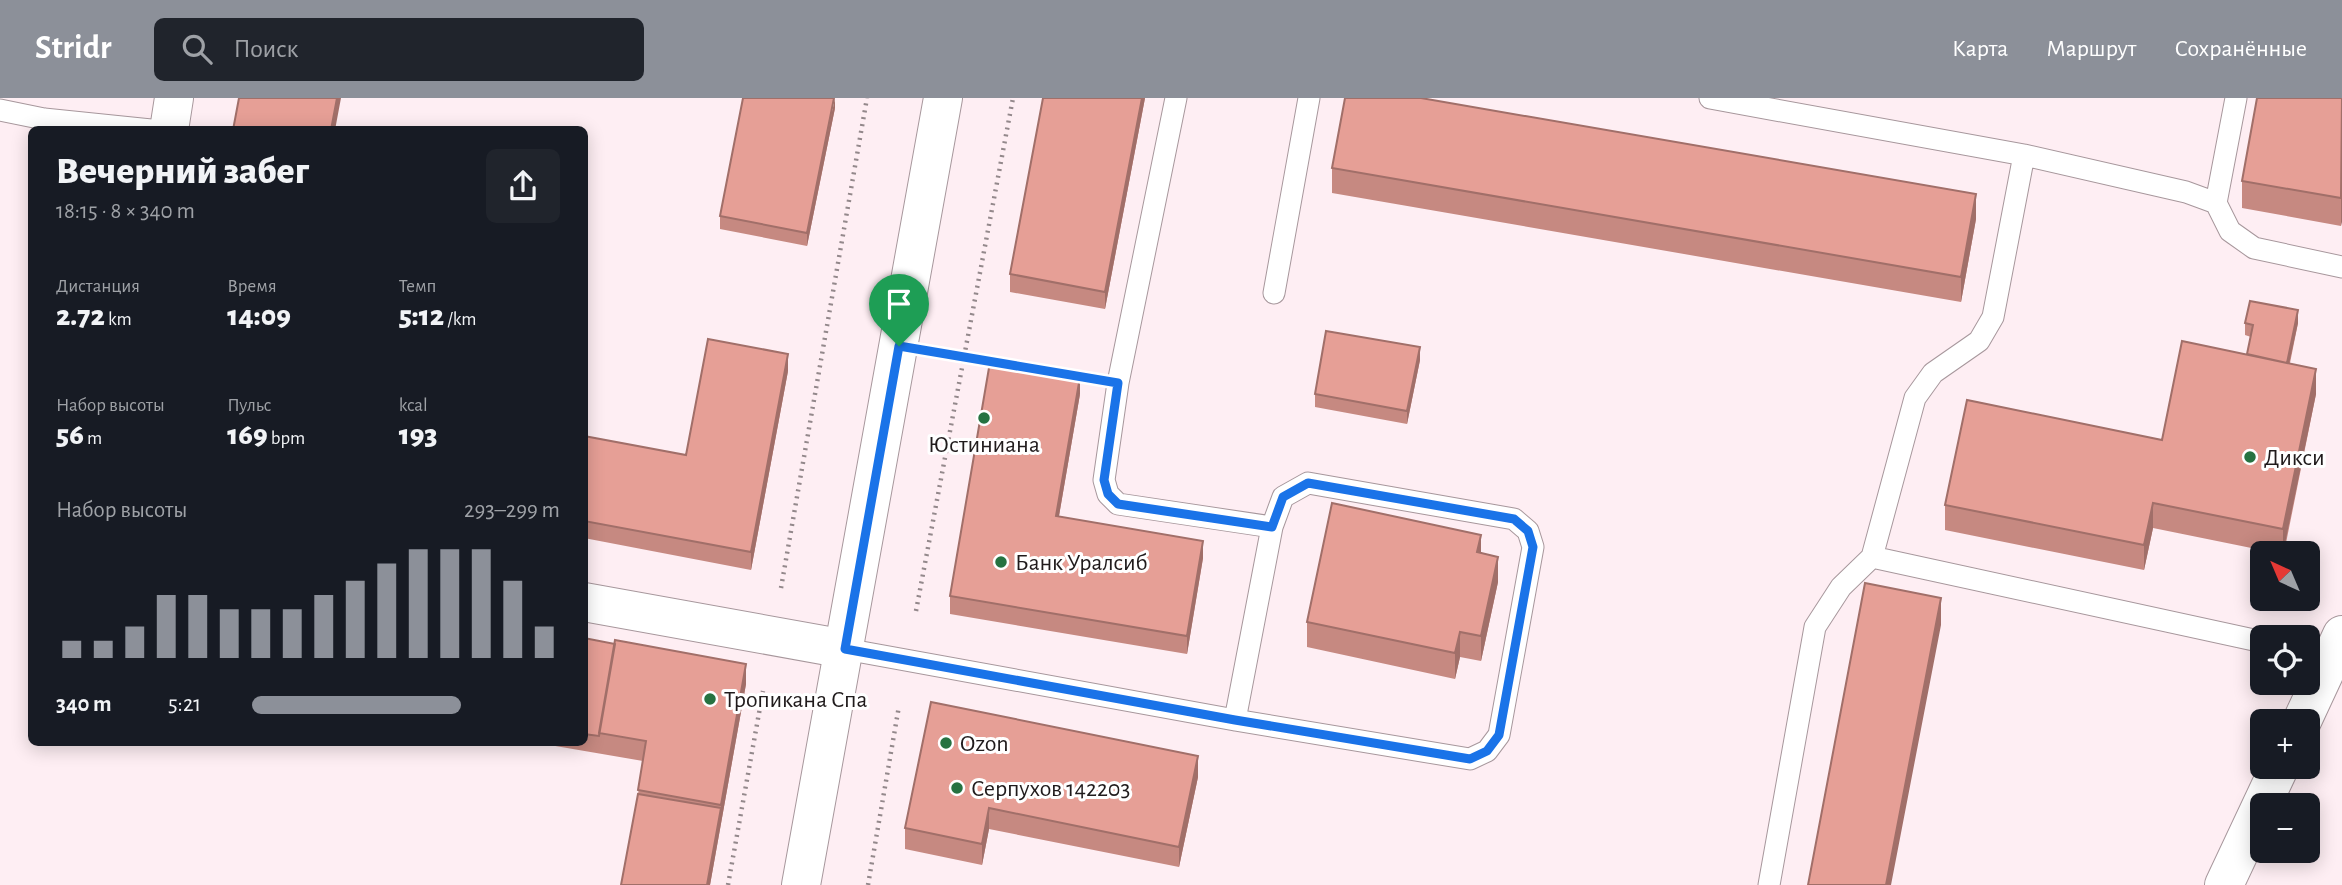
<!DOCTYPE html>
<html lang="ru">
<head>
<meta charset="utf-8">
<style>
  :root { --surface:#171b24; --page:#20242c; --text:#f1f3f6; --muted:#9ea1a6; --accent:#8c9099 }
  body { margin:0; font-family:"Alegreya Sans",sans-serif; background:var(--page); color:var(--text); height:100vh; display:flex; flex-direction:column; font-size:26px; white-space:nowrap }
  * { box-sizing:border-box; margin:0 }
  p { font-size:23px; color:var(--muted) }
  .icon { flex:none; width:38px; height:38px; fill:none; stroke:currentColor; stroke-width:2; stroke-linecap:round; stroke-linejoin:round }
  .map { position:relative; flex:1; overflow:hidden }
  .details { position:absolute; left:28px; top:28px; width:560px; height:620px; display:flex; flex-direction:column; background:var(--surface); border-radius:10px; box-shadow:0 4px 18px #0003 }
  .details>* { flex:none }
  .needle { width:46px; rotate:316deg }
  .controls { position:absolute; left:2250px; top:443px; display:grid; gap:14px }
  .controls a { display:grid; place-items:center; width:70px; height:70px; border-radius:10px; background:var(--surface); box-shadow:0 4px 18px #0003; font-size:35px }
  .pin { position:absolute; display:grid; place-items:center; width:60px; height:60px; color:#fff; margin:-72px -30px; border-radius:50% 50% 50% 0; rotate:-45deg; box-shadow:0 0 7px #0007 }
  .pin .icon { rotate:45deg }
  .round { display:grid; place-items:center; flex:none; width:74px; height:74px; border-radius:10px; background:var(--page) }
  .head { display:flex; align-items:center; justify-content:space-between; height:119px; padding:0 28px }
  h1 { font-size:38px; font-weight:800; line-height:52px }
  .stats { display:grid; grid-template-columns:repeat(3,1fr); gap:10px; height:119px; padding:7px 28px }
  .stats div { display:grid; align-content:center }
  .stats b { font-size:30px; font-weight:800 }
  .stats small { font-size:19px; font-weight:400 }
  .stats p { font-size:19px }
  .chart { height:196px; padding:14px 28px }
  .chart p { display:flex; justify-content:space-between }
  .chart svg { width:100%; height:126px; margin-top:7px; stroke:var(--accent); stroke-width:6 }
  ul { padding:0 28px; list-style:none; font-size:23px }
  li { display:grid; grid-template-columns:112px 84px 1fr; align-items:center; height:52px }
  li i { height:18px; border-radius:9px; background:var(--accent) }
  header { display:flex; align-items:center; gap:42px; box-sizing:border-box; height:98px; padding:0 35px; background:var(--accent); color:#fff }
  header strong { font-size:33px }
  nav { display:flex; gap:38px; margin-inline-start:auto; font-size:24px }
  .search { width:490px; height:63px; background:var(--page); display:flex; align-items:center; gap:18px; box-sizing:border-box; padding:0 24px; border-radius:10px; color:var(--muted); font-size:26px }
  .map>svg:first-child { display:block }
</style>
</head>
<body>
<header>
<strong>Stridr</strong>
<div class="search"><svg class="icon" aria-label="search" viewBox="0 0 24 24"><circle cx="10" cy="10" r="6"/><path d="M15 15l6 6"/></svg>Поиск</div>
<nav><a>Карта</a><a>Маршрут</a><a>Сохранённые</a></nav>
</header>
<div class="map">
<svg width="2342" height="787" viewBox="0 0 2342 787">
  <rect width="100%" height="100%" fill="#feeef3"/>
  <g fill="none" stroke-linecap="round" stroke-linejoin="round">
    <defs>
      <path id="lane" d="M1176,0l-58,285 -14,97 4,14 10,10 154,23 -37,193
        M1710,0l314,57 162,37 30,11
        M2236,0l-20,105 14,28 24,17 88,19
        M0,12l44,9 107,11
        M1274,195l35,-195
        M1872,459l391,85
        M845,551l390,71 235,39 17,-8 12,-16 34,-188 -5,-16 -14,-12 -206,-36 -25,14 -11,30
        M1769,787l46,-258 26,-40 31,-30 43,-159 18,-25 46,-32 14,-24 31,-162"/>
      <path id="street" d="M169,32l5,-32
        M584,504l261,47"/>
      <path id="secondary" d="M2302,623l40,-86
        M801,787l142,-787
        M2224,787l56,-119"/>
    </defs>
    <!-- lane casing -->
    <use href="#lane" stroke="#a7979c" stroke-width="23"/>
    <!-- street casing -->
    <use href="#street" stroke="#a7979c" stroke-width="40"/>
    <!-- secondary casing -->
    <use href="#secondary" stroke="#a7979c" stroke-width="40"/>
    <!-- path -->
    <path stroke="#93888b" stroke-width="4.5" stroke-dasharray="2 5" stroke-linecap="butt" d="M937,255l71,12
      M781,490l86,-490
      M916,513l97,-513
      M728,787l35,-194
      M868,787l31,-179"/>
    <!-- lane -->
    <use href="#lane" stroke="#fff" stroke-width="21"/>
    <!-- street -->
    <use href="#street" stroke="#fff" stroke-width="38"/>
    <!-- secondary -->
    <use href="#secondary" stroke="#fff" stroke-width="38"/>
  </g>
  <!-- wall -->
  <path fill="#c68981" d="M1043,0h102l-40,211 -95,-17v-18z
    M2342,0l-1,128 -99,-18v-27z
    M835,10l-28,138 -87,-17v-13z
    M1332,70l644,51 -15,83 -629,-109z
    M2245,225h53l-8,40 26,31 -32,159h-8l-123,-25 -9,42 -199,-40v-25l217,-65 85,-86 4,-17 -6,-2z
    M1420,262l-13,64 -92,-17v-13z
    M788,273l-37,199 -167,-32v-102l102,19z
    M1080,296l-21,122 144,42 -16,96 -237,-40v-18z
    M1498,484l-17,79 -21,-4 -5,22 -148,-32v-25z
    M584,540l162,46 -36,201 -72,-91 5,-33 -111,-19h52z
    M931,604l267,75 -19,90 -190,-38 -7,36 -77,-16v-21z"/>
  <!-- shaded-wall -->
  <path fill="#a16f69" d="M337,0h4l-6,32h-4z
    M835,0v10l-28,138v-13z
    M1142,0h3l-40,211v-17z
    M1976,96v25l-15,83v-25z
    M2342,96v28l-1,4v-28z
    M2298,212v13l-14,64v-12z
    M1420,249v13l-13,64v-13z
    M788,256v17l-37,199v-18z
    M2316,271v25l-33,159v-24z
    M1080,279v17l-24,139v-17z
    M2153,405v25l-9,42v-25z
    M1481,437v25l-4,-8z
    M1203,443v17l-16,96v-18z
    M1498,459v25l-17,79v-25z
    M1941,500v27l-50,260h-5z
    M1460,534v25l-5,22v-26z
    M746,566v20l-36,201h-3z
    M1198,658v21l-19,90v-20z
    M989,710v21l-7,36v-21z"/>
  <!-- building -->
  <path fill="#e69f96" stroke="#a16f69" stroke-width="2" d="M239,0h98l-6,32h-98z
    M743,0h91l-27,135 -87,-17z
    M1043,0h99l-37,194 -95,-18z
    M1345,0h76l555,96 -15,83 -629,-109z
    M2257,0h85l-1,100 -99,-17z
    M2250,203l48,9 -11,53 -40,-9 6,-29 -8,-2z
    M1326,233l94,16 -13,64 -92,-17z
    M708,241l80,15 -37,198 -167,-31v-85l102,19z
    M2182,243l134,28 -33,160 -130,-26 -9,42 -199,-40 22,-105 195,40z
    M990,264l90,15 -24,139 147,25 -16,95 -237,-40z
    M1332,405l149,32 -4,17 21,5 -17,79 -21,-4 -5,21 -148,-31z
    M1865,485l76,15 -55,287h-78z
    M584,540l31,6 -16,92 -15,-2z
    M615,542l131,24 -25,141 -83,-15 8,-49 -47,-8z
    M931,604l267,54 -19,91 -190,-39 -7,36 -77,-16z
    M638,696l83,14 -14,77h-86z"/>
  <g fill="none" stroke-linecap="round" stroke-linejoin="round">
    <defs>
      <path id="route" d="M899,248l219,37 -14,97 4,14 10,10 154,23 11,-30 25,-14 206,36 14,12 5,16 -34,188 -12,16 -17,8 -235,-39 -390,-71z"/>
    </defs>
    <!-- route casing -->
    <use href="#route" stroke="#fff" stroke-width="14"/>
    <!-- route -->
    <use href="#route" stroke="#1a73e8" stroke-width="9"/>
  </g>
  <!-- markers -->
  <g fill="#267241" stroke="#fff" stroke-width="2.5">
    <circle cx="984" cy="320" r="7"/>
    <circle cx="2250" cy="359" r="7"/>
    <circle cx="1001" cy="464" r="7"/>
    <circle cx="710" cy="601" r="7"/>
    <circle cx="946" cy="645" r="7"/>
    <circle cx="957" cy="690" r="7"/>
  </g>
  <g text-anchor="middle" stroke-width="6" stroke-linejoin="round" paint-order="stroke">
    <!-- poi labels -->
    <g font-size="24" fill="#201b1c" stroke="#fff" text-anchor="start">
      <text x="984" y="354" text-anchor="middle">Юстиниана</text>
      <text x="2264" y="367">Дикси</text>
      <text x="1015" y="472">Банк Уралсиб</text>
      <text x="724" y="609">Тропикана Спа</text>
      <text x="960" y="653">Ozon</text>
      <text x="971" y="698">Серпухов 142203</text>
    </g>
  </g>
</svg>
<div class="controls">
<a><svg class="needle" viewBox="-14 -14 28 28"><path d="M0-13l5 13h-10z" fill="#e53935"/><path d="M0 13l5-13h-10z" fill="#9ea1a6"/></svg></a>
<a><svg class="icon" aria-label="locate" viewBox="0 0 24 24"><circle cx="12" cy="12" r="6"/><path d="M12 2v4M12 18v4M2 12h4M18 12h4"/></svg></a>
<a>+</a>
<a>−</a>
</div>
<div class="pin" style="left:899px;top:248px;background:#1e9e55"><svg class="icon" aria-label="arrive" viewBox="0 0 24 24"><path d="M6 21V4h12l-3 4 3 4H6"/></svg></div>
<section class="details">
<div class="head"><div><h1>Вечерний забег</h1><p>18:15 · 8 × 340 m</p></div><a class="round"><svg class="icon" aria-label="share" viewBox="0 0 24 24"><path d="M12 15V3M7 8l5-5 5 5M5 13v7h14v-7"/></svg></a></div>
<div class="stats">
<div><p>Дистанция</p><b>2.72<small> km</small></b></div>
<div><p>Время</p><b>14:09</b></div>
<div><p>Темп</p><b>5:12<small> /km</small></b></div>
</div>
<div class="stats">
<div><p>Набор высоты</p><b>56<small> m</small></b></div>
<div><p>Пульс</p><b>169<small> bpm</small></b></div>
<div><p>kcal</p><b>193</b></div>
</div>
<div class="chart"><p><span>Набор высоты</span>293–299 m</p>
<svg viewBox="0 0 160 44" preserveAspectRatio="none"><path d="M5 44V38M15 44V38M25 44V33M35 44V22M45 44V22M55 44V27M65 44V27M75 44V27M85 44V22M95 44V17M105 44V11M115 44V6M125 44V6M135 44V6M145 44V17M155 44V33"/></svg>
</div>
<ul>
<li><b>340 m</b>5:21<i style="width:68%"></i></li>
</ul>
</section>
</div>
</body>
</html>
